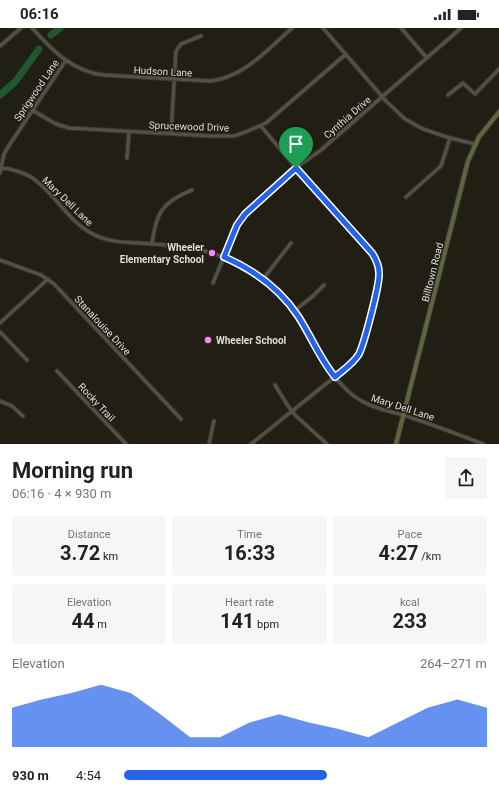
<!DOCTYPE html>
<html lang="en">
<head>
<meta charset="utf-8">
<style>
  :root { --surface:#fff; --page:#f6f6f6; --text:#222; --muted:#767676; --accent:#2563eb }
  body { margin:0; font-family:Roboto,sans-serif; background:var(--page); color:var(--text); height:100vh; display:flex; flex-direction:column; font-size:15px; white-space:nowrap }
  * { box-sizing:border-box; margin:0 }
  p { font-size:13px; color:var(--muted) }
  .icon { flex:none; width:22px; height:22px; fill:none; stroke:currentColor; stroke-width:2; stroke-linecap:round; stroke-linejoin:round }
  .map { position:relative; height:416px; overflow:hidden }
  .details { display:flex; flex-direction:column; background:var(--surface); flex:1 }
  .details>* { flex:none }
  .pin { position:absolute; display:grid; place-items:center; width:34px; height:34px; color:#fff; margin:-41px -17px; border-radius:50% 50% 50% 0; rotate:-45deg; box-shadow:0 0 4px #0007 }
  .pin .icon { rotate:45deg }
  .round { display:grid; place-items:center; flex:none; width:42px; height:42px; border-radius:4px; background:var(--page) }
  .head { display:flex; align-items:center; justify-content:space-between; height:68px; padding:0 12px }
  h1 { font-size:22px; font-weight:700; line-height:30px }
  .stats { display:grid; grid-template-columns:repeat(3,1fr); gap:6px; height:68px; padding:4px 12px }
  .stats div { display:grid; align-content:center; border-radius:4px; background:var(--page); text-align:center }
  .stats b { font-size:20px; font-weight:700 }
  .stats small { font-size:11px; font-weight:400 }
  .stats p { font-size:11px }
  .chart { height:112px; padding:8px 12px }
  .chart p { display:flex; justify-content:space-between }
  .chart svg { width:100%; height:72px; margin-top:4px; fill:var(--accent); opacity:.7 }
  ul { padding:0 12px; list-style:none; font-size:13px }
  li { display:grid; grid-template-columns:64px 48px 1fr; align-items:center; height:30px }
  li i { height:10px; border-radius:5px; background:var(--accent) }
  .status { display:flex; justify-content:space-between; align-items:center; height:28px; padding:0 20px; background:var(--surface); direction:ltr }
  .status svg { height:11px; fill:currentColor }
  .map>svg:first-child { display:block }
</style>
</head>
<body>
<div class="status"><b>06:16</b><svg viewBox="0 0 49 12"><path d="M0 12V9h3v3zM5 12V6h3v6zM10 12V3h3v9zM15 12V0h3v12zM26 1h20v11H26zM47 4h2v5h-2z"/></svg></div>
<div class="map">
<svg width="499" height="416" viewBox="0 0 499 416">
  <rect width="100%" height="100%" fill="#211f14"/>
  <g fill="none" stroke-linecap="round" stroke-linejoin="round">
    <!-- river -->
    <path stroke="#20572f" stroke-width="7" d="M51,7l9,-7
      M0,67l15,-13 24,-33"/>
    <defs>
      <path id="minor" d="M32,0c20,22 41,44 72,47l106,6c33,-3 58,-32 82,-53
        M323,0l63,73 19,18 18,10 27,9 25,6
        M401,0l26,30
        M0,18l21,-18
        M448,67l15,-12 12,11 24,-25
        M32,82l24,14 13,4 143,8h22l14,-5 18,-8 80,-69
        M171,106l5,-83 5,-7 20,-8
        M127,130l2,-26
        M0,139c11,2 22,5 31,10 23,15 36,43 60,56 19,11 40,9 62,11 32,2 61,6 90,22 22,12 42,30 55,51 16,25 28,54 51,75 19,17 40,18 63,26 24,8 48,17 71,26
        M0,145l4,-19 6,-10 56,-84
        M406,169l35,-31 9,-28
        M152,216c4,-31 10,-42 40,-54
        M0,232l41,15 13,9 127,135
        M263,251l28,-36
        M213,255l24,-58 8,-11 55,-49 21,-15 140,-122
        M294,283l19,-15 11,-11
        M0,295l48,-44
        M0,304l27,28
        M57,343l69,73
        M275,357l13,21 7,9 32,29
        M0,373l12,5 11,10
        M209,416l5,-23
        M251,416l96,-77 9,-9 4,-7 19,-71 -1,-13 -6,-14 -73,-81 -38,-46"/>
      <path id="secondary" d="M396,416l72,-283 11,-24 20,-25"/>
    </defs>
    <!-- minor casing -->
    <use href="#minor" stroke="#393731" stroke-width="5"/>
    <!-- secondary casing -->
    <use href="#secondary" stroke="#393731" stroke-width="6"/>
    <!-- minor -->
    <use href="#minor" stroke="#535145" stroke-width="3"/>
    <!-- secondary -->
    <use href="#secondary" stroke="#5f663e" stroke-width="4"/>
  </g>
  <g fill="none" stroke-linecap="round" stroke-linejoin="round">
    <defs>
      <path id="route" d="M296,140l76,85c4,6 7,13 7,20 1,11 -15,71 -20,81 -6,10 -16,16 -24,23 -15,-18 -24,-41 -37,-61 -18,-27 -44,-46 -74,-59l13,-32 8,-11z"/>
    </defs>
    <!-- route casing -->
    <use href="#route" stroke="#fff" stroke-width="8"/>
    <!-- route -->
    <use href="#route" stroke="#2563eb" stroke-width="5"/>
  </g>
  <!-- markers -->
  <g fill="#f489f0" stroke="#211f14" stroke-width="1.5">
    <circle cx="212" cy="225" r="4"/>
    <circle cx="208" cy="312" r="4"/>
  </g>
  <g text-anchor="middle" stroke-width="3" stroke-linejoin="round" paint-order="stroke">
    <!-- street labels -->
    <g font-size="10" fill="#deddd6" stroke="#211f14">
      <text transform="translate(163 43) rotate(3)" y="4">Hudson Lane</text>
      <text transform="translate(36 62) rotate(-56)" y="4">Sprigwood Lane</text>
      <text transform="translate(347 89) rotate(-41)" y="4">Cynthia Drive</text>
      <text transform="translate(189 98) rotate(2)" y="4">Sprucewood Drive</text>
      <text transform="translate(68 173) rotate(44)" y="4">Mary Dell Lane</text>
      <text transform="translate(432 244) rotate(-76)" y="4">Billtown Road</text>
      <text transform="translate(103 297) rotate(47)" y="4">Stanalouise Drive</text>
      <text transform="translate(97 374) rotate(47)" y="4">Rocky Trail</text>
      <text transform="translate(403 379) rotate(18)" y="4">Mary Dell Lane</text>
    </g>
    <!-- poi labels -->
    <g font-size="10" font-weight="bold" fill="#deddd6" stroke="#211f14" text-anchor="end">
      <text x="204" y="223">Wheeler<tspan x="204" dy="12">Elementary School</tspan></text>
      <text x="216" y="316" text-anchor="start">Wheeler School</text>
    </g>
  </g>
</svg>
<div class="pin" style="left:296px;top:140px;background:#1e9e55"><svg class="icon" aria-label="arrive" viewBox="0 0 24 24"><path d="M6 21V4h12l-3 4 3 4H6"/></svg></div>
</div>
<section class="details">
<div class="head"><div><h1>Morning run</h1><p>06:16 · 4 × 930 m</p></div><a class="round"><svg class="icon" aria-label="share" viewBox="0 0 24 24"><path d="M12 15V3M7 8l5-5 5 5M5 13v7h14v-7"/></svg></a></div>
<div class="stats">
<div><p>Distance</p><b>3.72<small> km</small></b></div>
<div><p>Time</p><b>16:33</b></div>
<div><p>Pace</p><b>4:27<small> /km</small></b></div>
</div>
<div class="stats">
<div><p>Elevation</p><b>44<small> m</small></b></div>
<div><p>Heart rate</p><b>141<small> bpm</small></b></div>
<div><p>kcal</p><b>233</b></div>
</div>
<div class="chart"><p><span>Elevation</span>264–271 m</p>
<svg viewBox="0 0 160 44" preserveAspectRatio="none"><path d="M0 44V20L10 15L20 11L30 6L40 11L50 24L60 38L70 38L80 29L90 24L100 29L110 33L120 38L130 29L140 20L150 15L160 20V44z"/></svg>
</div>
<ul>
<li><b>930 m</b>4:54<i style="width:56%"></i></li>
</ul>
</section>
</body>
</html>
